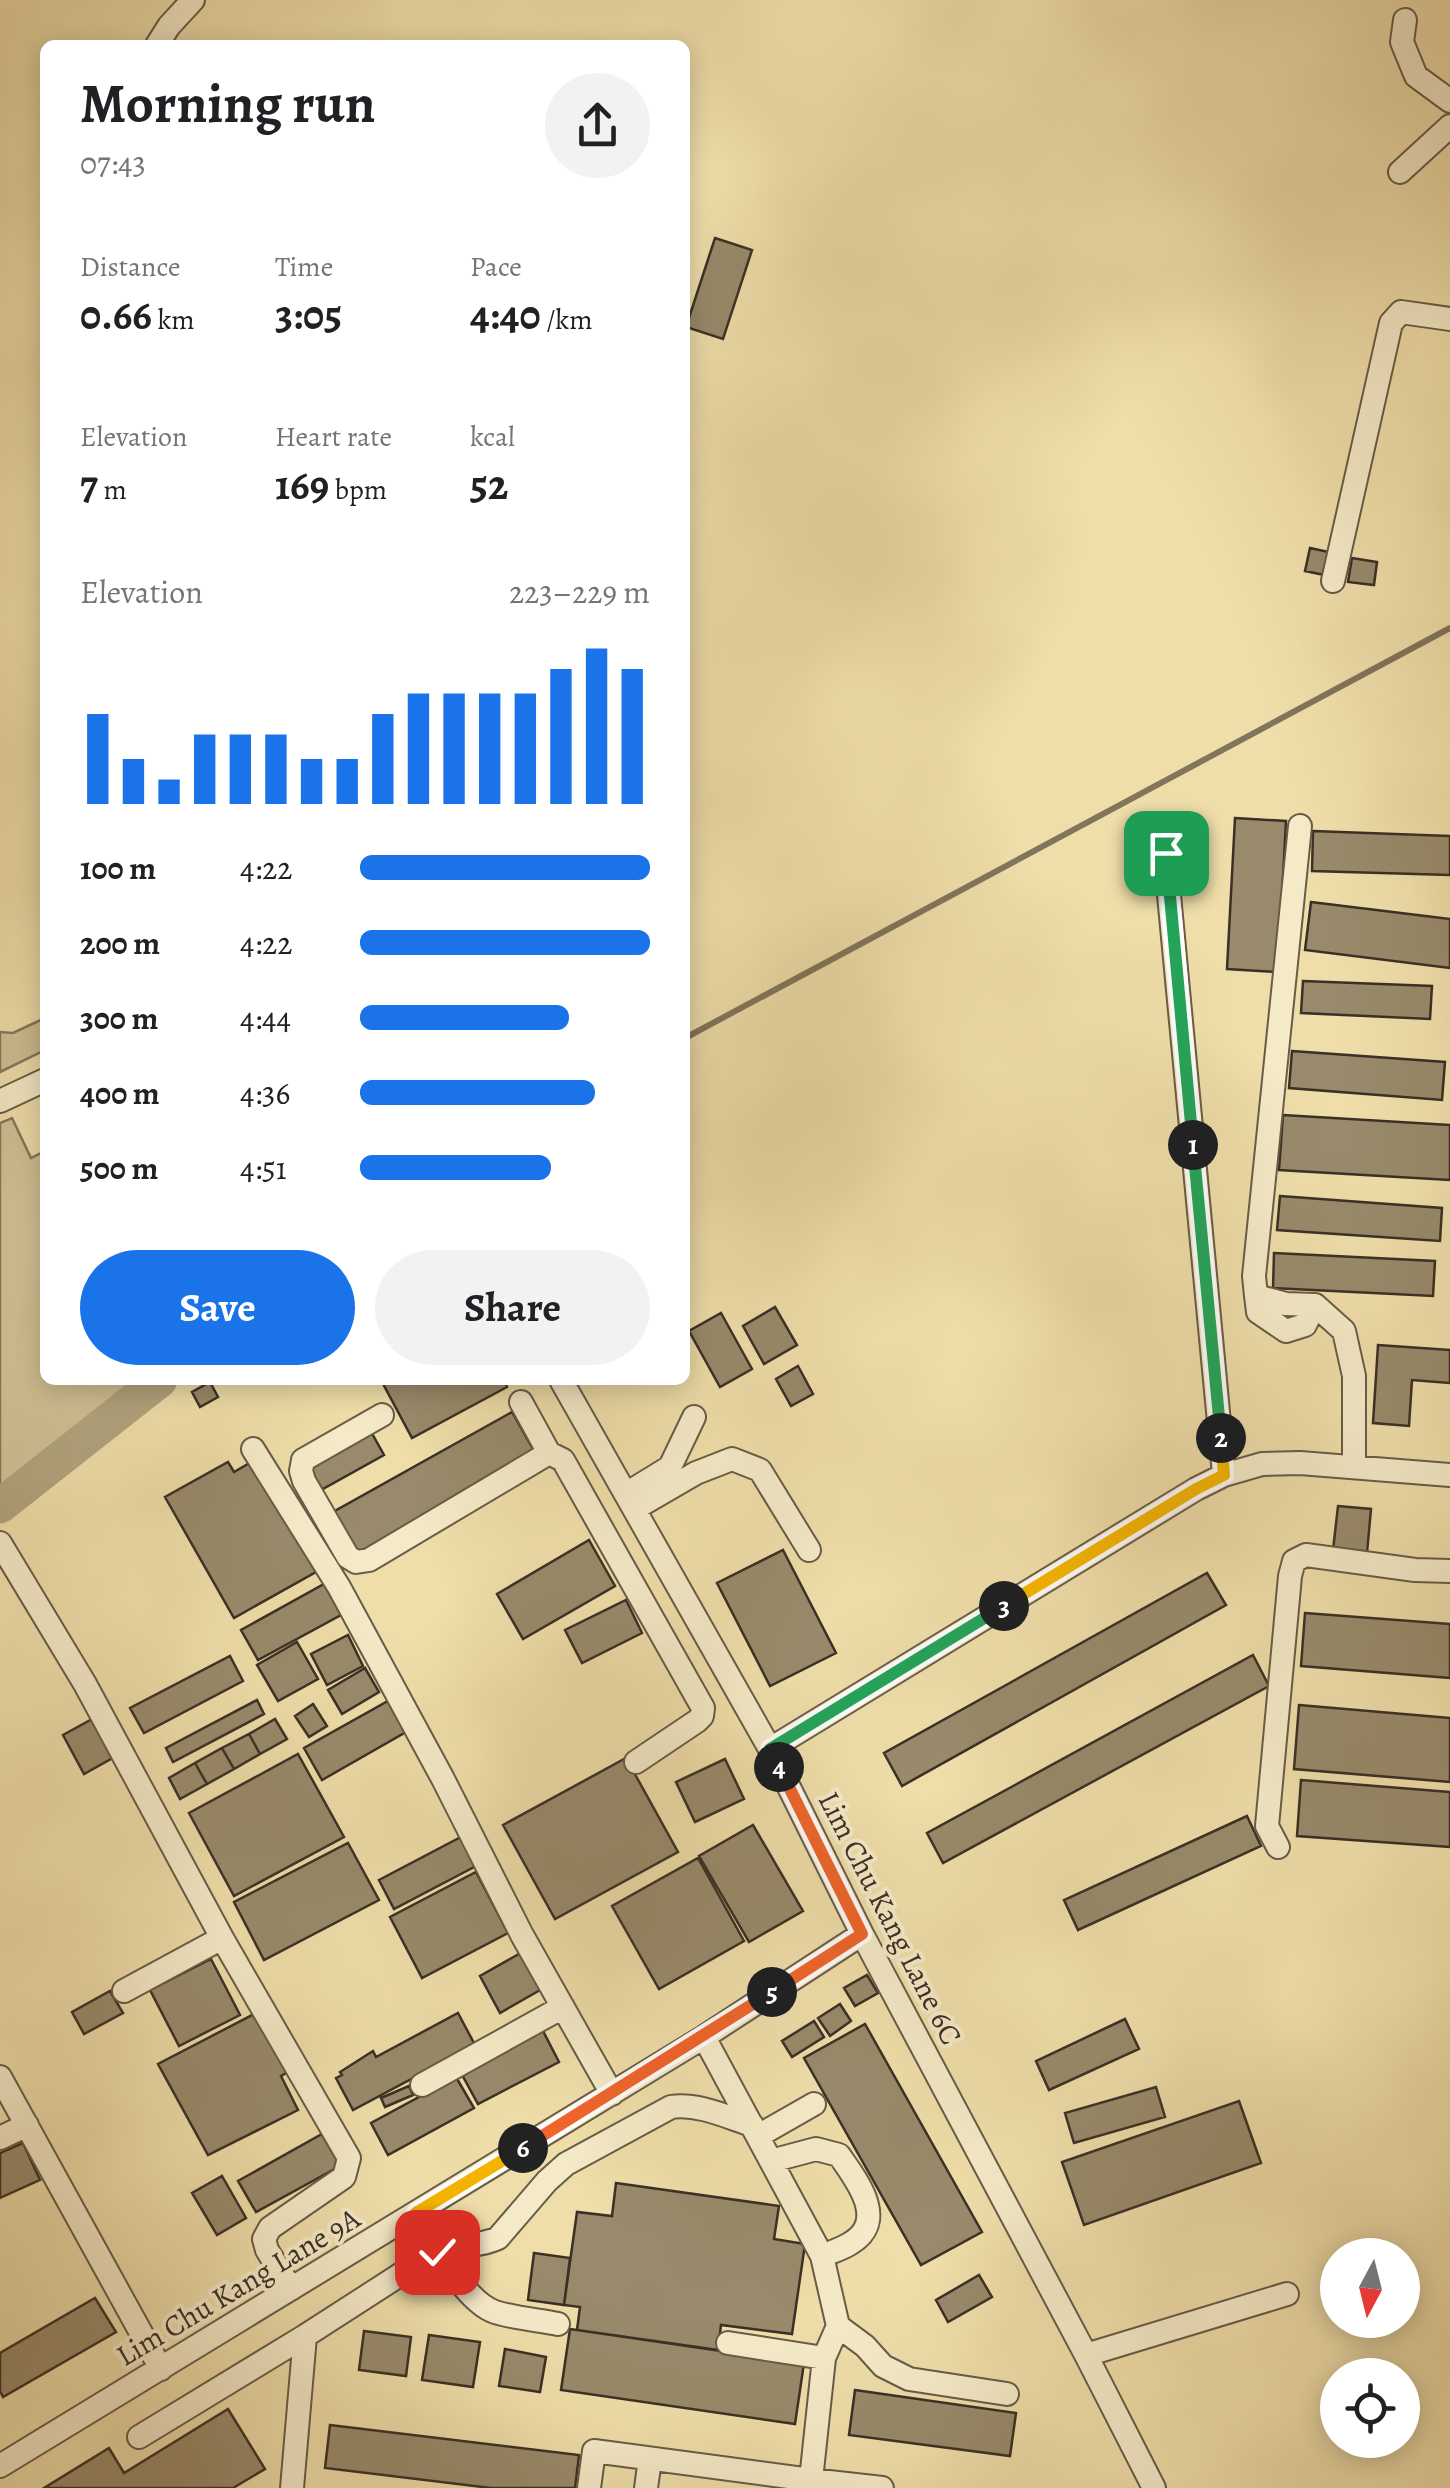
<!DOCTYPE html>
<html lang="en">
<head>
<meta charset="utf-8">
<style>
  :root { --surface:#fff; --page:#f2f2f2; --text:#202124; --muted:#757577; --accent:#1a73e8 }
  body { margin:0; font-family:Alegreya,serif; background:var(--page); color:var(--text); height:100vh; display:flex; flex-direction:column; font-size:38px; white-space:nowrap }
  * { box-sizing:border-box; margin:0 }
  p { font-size:32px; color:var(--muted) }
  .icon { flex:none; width:55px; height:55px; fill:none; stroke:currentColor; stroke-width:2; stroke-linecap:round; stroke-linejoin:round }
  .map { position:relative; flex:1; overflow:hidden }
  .drawer { position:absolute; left:40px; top:40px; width:650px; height:1345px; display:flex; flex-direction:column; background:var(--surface); border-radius:15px; box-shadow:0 5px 25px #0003 }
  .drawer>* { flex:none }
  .needle { width:65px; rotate:187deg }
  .buttons { position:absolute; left:1320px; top:2238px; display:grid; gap:20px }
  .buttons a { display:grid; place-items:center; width:100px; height:100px; border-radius:50%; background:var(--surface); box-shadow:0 5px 25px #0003; font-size:50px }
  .pin { position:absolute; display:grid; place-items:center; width:85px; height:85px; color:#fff; margin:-42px; border-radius:20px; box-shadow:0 5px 15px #0006 }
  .km { position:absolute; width:50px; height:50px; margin:-25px; border-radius:50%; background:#222; color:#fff; font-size:28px; line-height:50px; text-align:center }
  .round { display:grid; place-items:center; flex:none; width:105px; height:105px; border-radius:52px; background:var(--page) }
  .overview { display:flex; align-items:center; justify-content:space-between; height:170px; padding:0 40px }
  h1 { font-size:55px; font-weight:700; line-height:75px }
  .figures { display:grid; grid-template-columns:repeat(3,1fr); gap:15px; height:170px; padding:10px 40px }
  .figures div { display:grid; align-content:center }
  .figures b { font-size:42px; font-weight:700 }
  .figures small { font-size:28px; font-weight:400 }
  .figures p { font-size:28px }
  .chart { height:280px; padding:20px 40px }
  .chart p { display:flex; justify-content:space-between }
  .chart svg { width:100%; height:180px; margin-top:10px; stroke:var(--accent); stroke-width:6 }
  .primary-button { display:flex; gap:20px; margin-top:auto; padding:20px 40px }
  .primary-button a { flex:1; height:115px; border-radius:60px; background:var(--accent); color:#fff; font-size:40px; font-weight:700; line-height:115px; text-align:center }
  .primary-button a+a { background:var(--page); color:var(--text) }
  ul { padding:0 40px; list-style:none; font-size:32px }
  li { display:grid; grid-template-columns:160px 120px 1fr; align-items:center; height:75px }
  li i { height:25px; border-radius:12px; background:var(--accent) }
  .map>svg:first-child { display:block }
</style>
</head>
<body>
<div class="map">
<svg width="1450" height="2488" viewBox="0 0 1450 2488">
  <rect width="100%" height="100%" fill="#efdeaa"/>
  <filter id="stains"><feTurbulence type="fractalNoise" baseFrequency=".002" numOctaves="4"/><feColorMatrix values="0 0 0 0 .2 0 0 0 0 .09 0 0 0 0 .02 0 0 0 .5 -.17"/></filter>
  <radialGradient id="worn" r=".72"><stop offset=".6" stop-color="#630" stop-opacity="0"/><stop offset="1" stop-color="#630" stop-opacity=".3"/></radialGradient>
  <!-- green -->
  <path fill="#d0c094" stroke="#85785d" stroke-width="2.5" d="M45,1018v32l-45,22v-40l13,1z
    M12,1118l19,40 14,-7v229h93l-138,108v-365z"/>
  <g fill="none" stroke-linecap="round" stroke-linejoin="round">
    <!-- stream -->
    <path stroke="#81755a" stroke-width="6" d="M685,1038l765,-410"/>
    <!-- river -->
    <path stroke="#b1a37d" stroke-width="35" d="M0,1506l160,-126"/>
  </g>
  <!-- building -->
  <path fill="#988a6b" stroke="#3a3026" stroke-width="2.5" d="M715,238l37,12 -29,89 -37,-12z
    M1310,548l23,5 -4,23 -24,-5z
    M1352,558l25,4 -3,23 -26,-3z
    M1235,818l51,3 -8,151 -51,-3z
    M1313,831l137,5v39l-138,-4z
    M1311,902l139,17v49l-145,-18z
    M1303,981l129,5 -2,33 -129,-6z
    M1292,1051l153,11 -3,38 -153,-12z
    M1283,1115l167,10v55l-171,-10z
    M1280,1196l162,12 -2,33 -163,-11z
    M1274,1253l161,8 -2,35 -160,-8z
    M775,1307l22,38 -33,19 -21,-38z
    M721,1313l31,56 -32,18 -31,-56z
    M1378,1345l72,5v33l-38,-3 -3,46 -36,-3z
    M798,1366l15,28 -22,12 -15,-27z
    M381,1380h123l3,7 -95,51z
    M210,1382l8,15 -18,10 -8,-15z
    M512,1412l25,44 -179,100 -25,-44z
    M369,1428l15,27 -63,35 -15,-27z
    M253,1461l63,111 -82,46 -69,-121 63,-35 6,10z
    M1338,1506l33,3 -4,44 -34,-3z
    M589,1540l26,46 -92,53 -26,-45z
    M783,1550l53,103 -66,33 -53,-103z
    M1207,1573l19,32 -324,181 -18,-33z
    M324,1584l17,31 -83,45 -17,-30z
    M626,1600l16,33 -60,30 -17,-33z
    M1305,1613l145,11v54l-149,-12z
    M348,1635l15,31 -36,19 -16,-31z
    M297,1642l21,37 -40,22 -21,-36z
    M1253,1655l16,31 -326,177 -16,-30z
    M230,1656l13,25 -99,52 -14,-25z
    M365,1668l14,24 -37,22 -14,-24z
    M257,1700l7,14 -91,48 -7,-14z
    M388,1701l18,31 -84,48 -18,-32z
    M313,1704l14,22 -18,11 -14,-21z
    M1299,1705l151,13v64l-156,-13z
    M96,1717l22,38 -34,19 -21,-39z
    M275,1719l12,20 -27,15 -11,-20z
    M249,1734l11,20 -26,15 -12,-21z
    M222,1748l12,21 -27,15 -12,-21z
    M298,1754l46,83 -110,59 -45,-83z
    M626,1758l52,94 -123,67 -52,-94z
    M725,1759l19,40 -49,23 -19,-40z
    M195,1763l12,21 -27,15 -11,-21z
    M1301,1780l149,12v55l-153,-11z
    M1247,1816l14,30 -183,84 -14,-30z
    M753,1825l50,86 -54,31 -50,-86z
    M461,1837l15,29 -82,43 -15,-29z
    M348,1843l31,57 -115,60 -30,-58z
    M698,1858l46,83 -85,48 -47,-83z
    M476,1872l32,61 -86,45 -32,-61z
    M526,1950l21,36 -47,27 -20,-37z
    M211,1959l29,56 -61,31 -29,-56z
    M867,1975l11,18 -23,13 -11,-18z
    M110,1991l13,22 -39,21 -12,-22z
    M840,2004l11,17 -21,15 -12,-18z
    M256,2013l32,59 -7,4 17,34 -90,45 -50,-91z
    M458,2013l17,32 -122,65 -17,-32 6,-3 -2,-3 33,-21 3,6z
    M1125,2019l14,30 -90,41 -13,-29z
    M814,2021l10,16 -32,20 -10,-16z
    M865,2024l117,208 -61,33 -117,-207z
    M542,2029l17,33 -81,42 -18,-33z
    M456,2077l18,31 -86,47 -17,-32z
    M409,2086l4,9 -28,12 -4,-9z
    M1156,2087l9,30 -91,26 -9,-30z
    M1239,2101l22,62 -177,62 -22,-63z
    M322,2134l18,32 -84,46 -18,-31z
    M23,2143l17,37 -40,18v-45z
    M222,2176l24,42 -29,17 -25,-42z
    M616,2183l163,23 -5,33 31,5 -13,90 -71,-9 -3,25 -141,-20 3,-23 -16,-2 13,-93 35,4z
    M534,2253l36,5 -6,47 -36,-5z
    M979,2275l13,22 -44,25 -12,-22z
    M95,2298l21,34 -113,65 -3,-6v-38z
    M570,2329l234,34 -9,61 -234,-34z
    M364,2331l47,6 -5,39 -47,-6z
    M429,2335l51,7 -7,45 -51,-7z
    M505,2349l41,8 -6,35 -41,-6z
    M855,2390l161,23 -6,43 -161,-21z
    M228,2409l37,60 -32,19h-189l65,-40 15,25z
    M330,2425l249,30 -4,33h-84l-166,-20z"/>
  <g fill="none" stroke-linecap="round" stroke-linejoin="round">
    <defs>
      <path id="minor" d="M1405,20l-3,22 14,34 34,25
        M157,45l12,-19 24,-26
        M1400,172l50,-46
        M1333,581l58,-258 10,-11 49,7
        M1300,826l-46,450 2,20 30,8 29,1 29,26 10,45v91
        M1165,853l59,622
        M0,1101l45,-21
        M1256,1296l2,16 28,19 19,-6 10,-20
        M561,1380l209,369 92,185 224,421 68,133
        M521,1402l28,51 14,7 140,248 -1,8 -5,5 -61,41
        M382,1415l-79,45 -2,11 3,10 44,76 8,5 13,-2 180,-107
        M253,1449l86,138 104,192 79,156 90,159
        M626,1494l44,-27 24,-50
        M634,1509l62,-36 36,-14 28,11 49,80
        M0,1543l85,141 137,254 127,220 -5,19 -74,51 -6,11 3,11 24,39
        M770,1749l426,-260 28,-14 38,-11 38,-1 150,12
        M1278,1847l-11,-21 23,-250 4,-15 12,-6 109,15 35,1
        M124,1991l98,-53
        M0,2077l161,292
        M422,2085l141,-78
        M758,2136l56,-32
        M0,2138l27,-13
        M771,2161l45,-12 23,6c18,26 49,65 12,88 -9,6 -20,9 -29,13
        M416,2213c15,27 49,89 79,99 19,6 42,8 63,12
        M838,2326l27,20 18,20 26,13 98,15
        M728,2343l96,15
        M1086,2355l201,-61
        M139,2437l166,-101 132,-85c11,1 16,-4 26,-5 13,-2 23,-2 35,-8l49,-57 19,-17 105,-57c27,-4 56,10 81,18
        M0,2466l704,-429 158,-103
        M811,2480l71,8
        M292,2488l13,-152
        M589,2488l5,-37 217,29 13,-122 14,-32 -16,-70 -118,-219
        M646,2488l4,-29"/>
    </defs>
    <!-- minor casing -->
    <use href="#minor" stroke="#675c47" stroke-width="26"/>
    <!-- minor -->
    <use href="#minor" stroke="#f5eac8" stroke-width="22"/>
  </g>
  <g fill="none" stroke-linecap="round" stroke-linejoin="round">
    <defs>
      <path id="split-1" d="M1166,853l27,292"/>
      <path id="split-2" d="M1193,1145l28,293"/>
      <path id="split-3" d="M1004,1606l192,-117 28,-14 -3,-37"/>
      <path id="split-4" d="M779,1767l-9,-18 234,-143"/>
      <path id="split-5" d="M772,1992l90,-58 -83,-167"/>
      <path id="split-6" d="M523,2148l249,-156"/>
      <path id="split-7" d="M437,2252l-21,-39 107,-65"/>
    </defs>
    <!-- split-1 casing -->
    <use href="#split-1" stroke="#fff" stroke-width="20"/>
    <!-- split-2 casing -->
    <use href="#split-2" stroke="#fff" stroke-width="20"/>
    <!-- split-3 casing -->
    <use href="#split-3" stroke="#fff" stroke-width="20"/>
    <!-- split-4 casing -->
    <use href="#split-4" stroke="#fff" stroke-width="20"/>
    <!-- split-5 casing -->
    <use href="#split-5" stroke="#fff" stroke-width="20"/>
    <!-- split-6 casing -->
    <use href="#split-6" stroke="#fff" stroke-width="20"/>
    <!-- split-7 casing -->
    <use href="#split-7" stroke="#fff" stroke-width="20"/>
    <!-- split-1 -->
    <use href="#split-1" stroke="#22a559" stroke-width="12"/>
    <!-- split-2 -->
    <use href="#split-2" stroke="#22a559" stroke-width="12"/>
    <!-- split-3 -->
    <use href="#split-3" stroke="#f5b400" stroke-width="12"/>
    <!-- split-4 -->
    <use href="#split-4" stroke="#22a559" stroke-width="12"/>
    <!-- split-5 -->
    <use href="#split-5" stroke="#f0652b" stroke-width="12"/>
    <!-- split-6 -->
    <use href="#split-6" stroke="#f0652b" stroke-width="12"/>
    <!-- split-7 -->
    <use href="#split-7" stroke="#f5b400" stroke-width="12"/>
  </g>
  <g text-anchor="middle" stroke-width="8" stroke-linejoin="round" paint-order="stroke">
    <!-- street labels -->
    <g font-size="30" fill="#3a3026" stroke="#f5eac8">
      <text transform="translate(890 1918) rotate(63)" y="10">Lim Chu Kang Lane 6C</text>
      <text transform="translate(238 2287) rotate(-31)" y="10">Lim Chu Kang Lane 9A</text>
    </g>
  </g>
  <rect width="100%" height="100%" filter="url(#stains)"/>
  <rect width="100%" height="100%" fill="url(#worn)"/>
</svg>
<div class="buttons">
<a><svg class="needle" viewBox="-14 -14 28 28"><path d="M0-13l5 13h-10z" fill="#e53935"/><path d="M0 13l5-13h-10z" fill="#757577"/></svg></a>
<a><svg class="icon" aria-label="locate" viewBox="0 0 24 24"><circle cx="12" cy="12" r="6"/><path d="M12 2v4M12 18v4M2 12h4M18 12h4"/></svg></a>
</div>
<div class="pin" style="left:1166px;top:853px;background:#1e9e55"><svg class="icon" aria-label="arrive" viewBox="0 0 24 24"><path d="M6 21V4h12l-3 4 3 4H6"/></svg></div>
<div class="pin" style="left:437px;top:2252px;background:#d93025"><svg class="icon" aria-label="check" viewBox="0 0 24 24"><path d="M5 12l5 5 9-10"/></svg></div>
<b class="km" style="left:1193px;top:1145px">1</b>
<b class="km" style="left:1221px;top:1438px">2</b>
<b class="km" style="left:1004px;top:1606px">3</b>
<b class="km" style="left:779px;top:1767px">4</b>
<b class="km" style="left:772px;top:1992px">5</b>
<b class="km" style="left:523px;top:2148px">6</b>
<section class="drawer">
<div class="overview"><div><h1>Morning run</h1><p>07:43</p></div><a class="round"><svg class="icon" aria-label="share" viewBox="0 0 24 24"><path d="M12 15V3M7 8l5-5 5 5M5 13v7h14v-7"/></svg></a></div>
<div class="figures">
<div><p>Distance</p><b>0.66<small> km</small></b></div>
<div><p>Time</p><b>3:05</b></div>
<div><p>Pace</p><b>4:40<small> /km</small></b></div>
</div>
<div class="figures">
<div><p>Elevation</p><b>7<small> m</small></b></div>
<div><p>Heart rate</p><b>169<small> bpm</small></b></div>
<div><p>kcal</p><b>52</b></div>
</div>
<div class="chart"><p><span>Elevation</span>223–229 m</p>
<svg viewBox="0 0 160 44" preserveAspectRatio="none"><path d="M5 44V22M15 44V33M25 44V38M35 44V27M45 44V27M55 44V27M65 44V33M75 44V33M85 44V22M95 44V17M105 44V17M115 44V17M125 44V17M135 44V11M145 44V6M155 44V11"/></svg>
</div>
<ul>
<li><b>100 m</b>4:22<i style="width:100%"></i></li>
<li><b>200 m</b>4:22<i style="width:100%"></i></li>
<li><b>300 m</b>4:44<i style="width:72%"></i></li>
<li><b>400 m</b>4:36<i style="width:81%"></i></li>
<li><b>500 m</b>4:51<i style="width:66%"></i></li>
</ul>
<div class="primary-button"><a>Save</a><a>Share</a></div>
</section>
</div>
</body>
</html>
